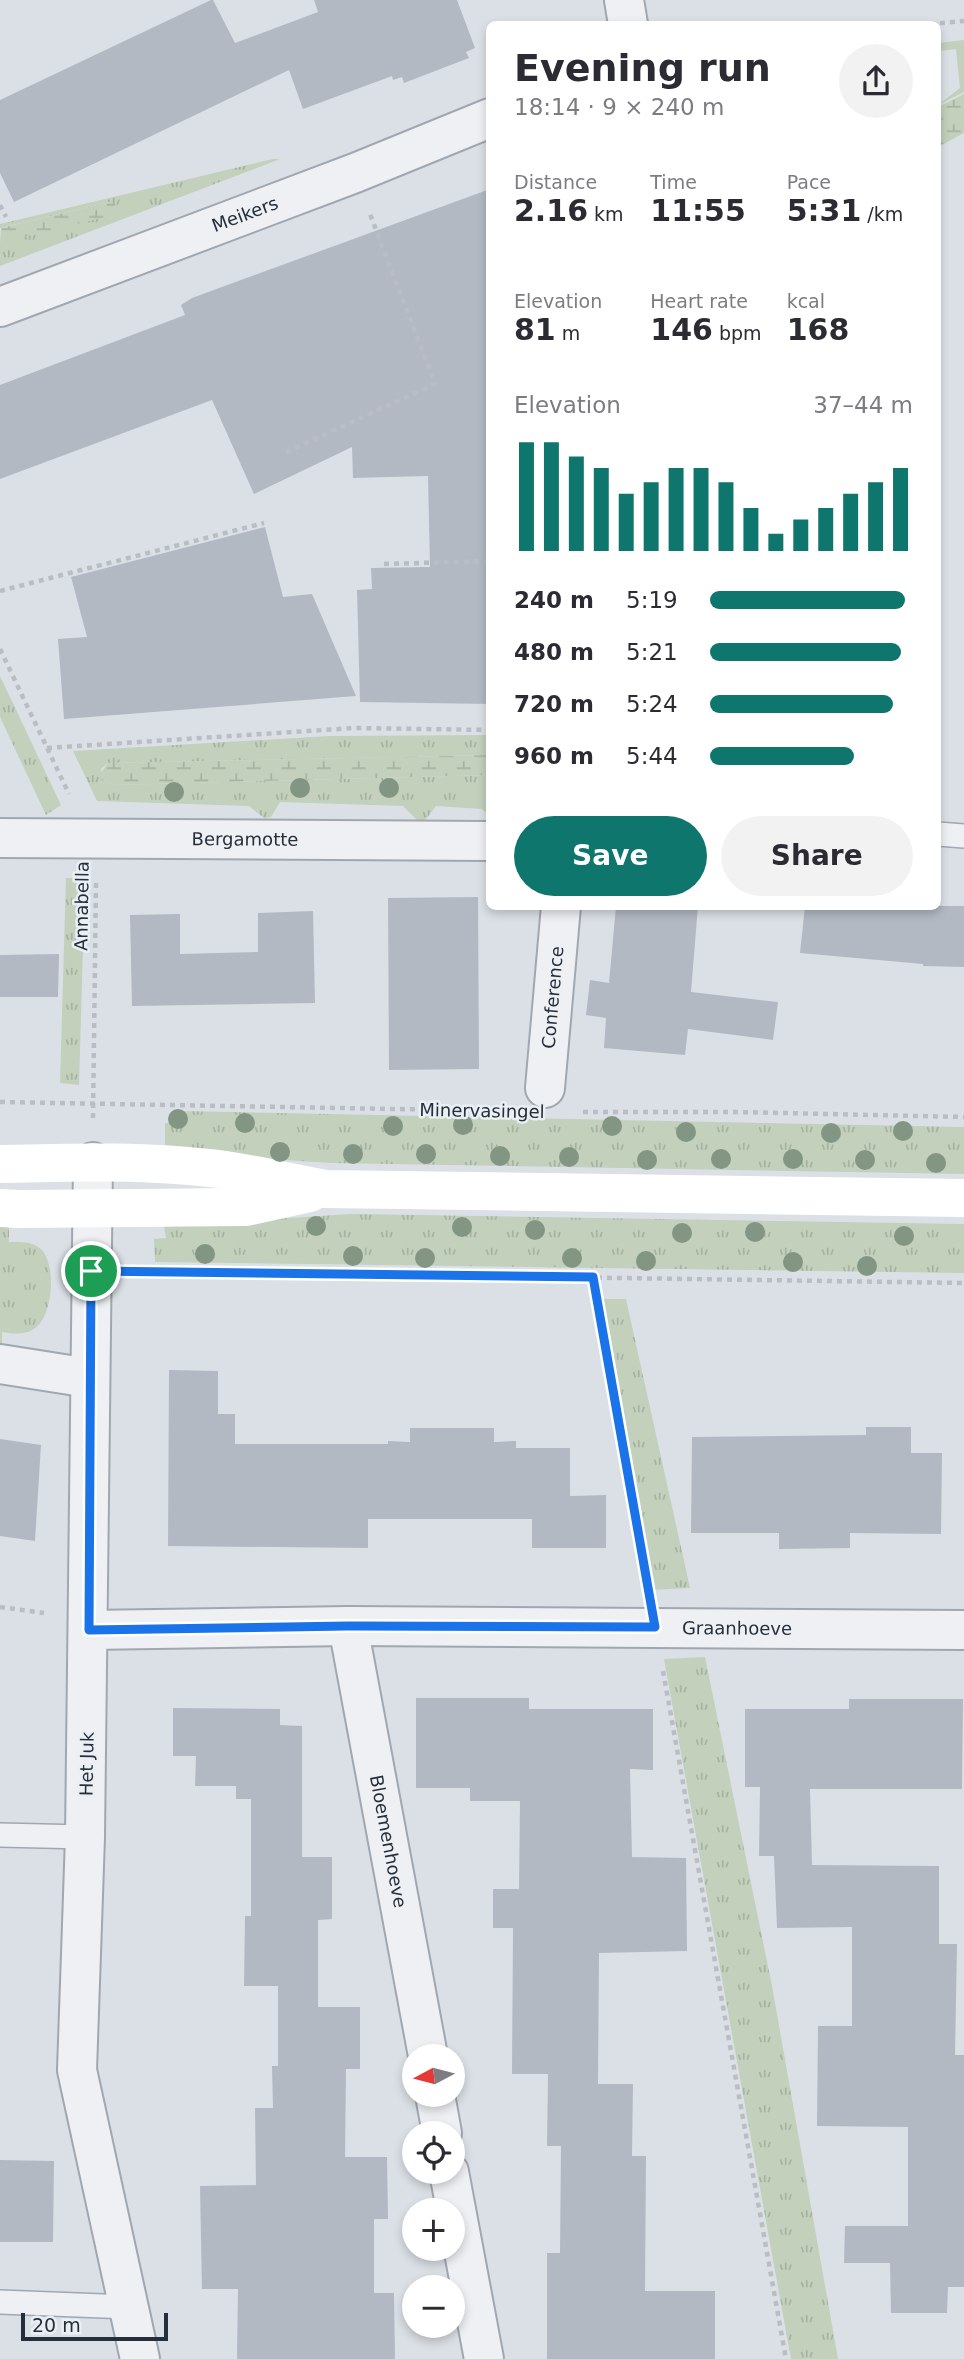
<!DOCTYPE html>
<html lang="en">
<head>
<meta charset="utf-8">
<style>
  :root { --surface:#fff; --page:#f2f2f3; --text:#2b2b33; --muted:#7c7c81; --accent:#0f766e }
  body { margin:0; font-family:"DejaVu Sans",sans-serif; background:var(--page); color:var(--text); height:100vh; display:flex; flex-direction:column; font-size:26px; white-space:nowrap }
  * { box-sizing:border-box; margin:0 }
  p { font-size:23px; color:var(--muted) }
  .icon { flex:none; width:38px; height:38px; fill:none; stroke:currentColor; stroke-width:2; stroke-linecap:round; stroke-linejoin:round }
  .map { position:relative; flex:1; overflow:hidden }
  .sheet { position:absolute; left:486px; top:21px; width:455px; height:889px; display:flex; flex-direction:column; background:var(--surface); border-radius:10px; box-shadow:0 4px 10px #0003 }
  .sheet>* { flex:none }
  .needle { width:46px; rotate:263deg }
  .buttons { position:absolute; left:402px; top:2044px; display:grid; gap:14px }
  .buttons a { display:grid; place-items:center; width:63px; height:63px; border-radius:50%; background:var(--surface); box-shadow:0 4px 10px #0003; font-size:35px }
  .scale { position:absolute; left:21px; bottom:18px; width:147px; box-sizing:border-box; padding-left:7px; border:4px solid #252f3c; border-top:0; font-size:19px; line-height:24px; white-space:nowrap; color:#252f3c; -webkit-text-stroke:5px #eaeff4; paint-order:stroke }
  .pin { position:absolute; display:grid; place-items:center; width:60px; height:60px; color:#fff; margin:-30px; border:4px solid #fff; border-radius:50%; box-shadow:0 2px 7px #0007 }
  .round { display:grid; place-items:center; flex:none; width:74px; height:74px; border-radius:37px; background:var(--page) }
  .headline { display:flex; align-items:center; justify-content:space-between; height:119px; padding:0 28px }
  h1 { font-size:38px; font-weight:800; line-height:52px }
  .figures { display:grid; grid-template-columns:repeat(3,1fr); gap:10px; height:119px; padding:7px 28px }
  .figures div { display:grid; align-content:center }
  .figures b { font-size:30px; font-weight:800 }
  .figures small { font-size:19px; font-weight:400 }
  .figures p { font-size:19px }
  .chart { height:196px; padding:14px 28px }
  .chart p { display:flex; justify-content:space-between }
  .chart svg { width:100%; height:126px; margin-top:7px; stroke:var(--accent); stroke-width:6 }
  .button { display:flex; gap:14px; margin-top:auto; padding:14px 28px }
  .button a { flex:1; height:80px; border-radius:42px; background:var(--accent); color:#fff; font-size:28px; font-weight:800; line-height:80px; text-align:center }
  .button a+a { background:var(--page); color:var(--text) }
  ul { padding:0 28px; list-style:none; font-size:23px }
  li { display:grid; grid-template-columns:112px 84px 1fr; align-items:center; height:52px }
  li i { height:18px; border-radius:9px; background:var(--accent) }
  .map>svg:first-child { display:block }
</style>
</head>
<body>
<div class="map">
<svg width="964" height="2359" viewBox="0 0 964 2359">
  <defs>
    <pattern id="grass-tufts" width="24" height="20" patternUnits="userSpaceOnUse" patternTransform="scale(1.75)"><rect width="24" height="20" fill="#c2d0bc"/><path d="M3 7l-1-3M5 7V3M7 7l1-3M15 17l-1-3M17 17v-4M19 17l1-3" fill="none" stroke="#a7b3a2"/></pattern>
    <pattern id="wetland-marsh" width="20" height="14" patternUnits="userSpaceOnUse" patternTransform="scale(1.75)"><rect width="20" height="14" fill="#c2d0bc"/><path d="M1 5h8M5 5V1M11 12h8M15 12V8" fill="none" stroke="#a7b3a2"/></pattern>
  </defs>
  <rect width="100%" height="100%" fill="#dbe0e6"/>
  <!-- grass -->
  <path fill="url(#grass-tufts)" d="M273,159h7l-280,107v-23l110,-41 -110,26v-4z
    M0,676l61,129 -15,10 -46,-98z
    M490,735v20l-382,8 -7,6v11l13,5 376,-10v42l-8,-8 -46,-3 -12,16 -6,-1 -15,-15 -123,-4 -9,15 -7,1 -15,-12 -152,-5 -24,-50 257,-15z
    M66,878h19l-6,207 -19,-2z
    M180,1111l784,16v47l-633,-11 -63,-4 -103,-12v-24l15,-1z
    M351,1214l613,10v49l-809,-11 -1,-23 12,-1 -2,-12z
    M0,1223l9,1v18c11,0 23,-1 32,7 16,16 12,68 -7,80 -9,6 -23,5 -32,3v13h-2z
    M599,1299h27l64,289 -39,2z
    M705,1657l67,329 66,373h-47l-127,-700z"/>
  <!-- wetland -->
  <path fill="url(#wetland-marsh)" d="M964,94v39l-26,14v-40z
    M110,202l5,2 2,8 -4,3 -113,28 1,-15z
    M490,755v20l-376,10 -13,-5 -2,-5 9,-12z"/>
  <!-- park -->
  <path fill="#c2d0bc" d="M964,40v52l-26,13 22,-17 -4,-39 -18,2v-8z"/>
  <!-- building -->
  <path fill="#b2b9c3" d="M211,0h2l22,43 83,-31 -4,-12h143l18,48 -9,4 3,6 -65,25 -2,-6 -9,3 -1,-4 -89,33 -14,-39 -275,132 -14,-29v-73z
    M490,189v515l-130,-2 -3,-112 15,-1 -1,-21 59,-1 -2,-91 -75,2 -1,-31 -98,47 -42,-94 -212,79v-94l185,-70 -4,-10 11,-7z
    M265,527l18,70 29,-3 44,102 -292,23 -6,-80 29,-2 -16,-60z
    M478,897l1,172 -90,1 -1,-172z
    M616,906h82l-7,86 87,10 -5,38 -85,-11 -3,26 -81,-7 2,-30 -20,-3 4,-35 19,3z
    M805,906h159v61l-41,-1v-2l-123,-11z
    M313,911l2,92 -183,3 -2,-91 50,-1v40l78,-2v-39z
    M59,954l-1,43h-58v-42z
    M169,1370l49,1v43h17v30h153v-3l22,1v-14h84v14l22,-1v7h54v48l36,-1v53h-74v-29h-164v29l-200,-2z
    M866,1427h45v26h31l-1,81 -91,-1v15l-71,1v-16h-88l1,-96 174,-2z
    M0,1439l41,6 -6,96 -35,-5z
    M416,1698h113v11h124v61l-23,-1 2,88 54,1 1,93 -88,2 -1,131h35l-1,72h14l-1,135h70v68h-168v-106h13l1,-107h-14l1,-72h-36l1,-146h-20v-39h26l1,-88h-50v-13h-54z
    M849,1699h114l-1,90h-152l2,76 127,1v78h18l-2,111h9v232h-16l-1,26h-56l-1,-50h-46l1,-37h63v-99l-91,-1 1,-100h34v-99l-75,1 -3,-72h-15l1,-69h-15v-78h104z
    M173,1708l107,1v16l22,1v131h30v62l-14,1v87h42v62h-14l-1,88h42l1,62h-14v74h20l1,66h-158l1,-70h-36l-2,-103 56,-1 -1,-77h18l-1,-42h6v-80h-34l1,-70h6v-117h-15v-13h-41l1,-30h-23z
    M0,2160l54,1 -1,81h-53z"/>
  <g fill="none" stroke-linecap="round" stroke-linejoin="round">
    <defs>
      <path id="lane" d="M938,834l26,2
        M0,1835l85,2
        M0,2302l129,5"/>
      <g id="street">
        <path d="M624,0l4,24"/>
        <path id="s1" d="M0,307l355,-134 135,-55"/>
        <path id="s2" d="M0,838l490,3"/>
        <path id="s3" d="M545,1088l16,-182"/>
        <path d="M93,1162l-8,675 -8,233 63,289"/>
        <path d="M0,1364l89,14"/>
        <path id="s4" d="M348,1626l80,430"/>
        <path id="s5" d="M89,1630l259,-4 616,4"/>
        <path d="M435,2095l7,38"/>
        <path d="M449,2172l35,187"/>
      </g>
    </defs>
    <!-- lane casing -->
    <use href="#lane" stroke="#a1a7b0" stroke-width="26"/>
    <!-- street casing -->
    <use href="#street" stroke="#a1a7b0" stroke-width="42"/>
    <!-- path -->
    <path stroke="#babec4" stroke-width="4.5" stroke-dasharray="5 5" stroke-linecap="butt" d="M930,24l34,-3
      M0,205l6,12
      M286,452l149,-68 -65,-170
      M384,564l106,-3
      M0,591l264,-68
      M0,649l69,145
      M47,748l307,-20 136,2
      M0,1102l508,9
      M583,1112h154l227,5
      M93,1118l3,-236
      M137,1271l827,12
      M593,1277l53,306
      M0,1607l44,6
      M663,1671l123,688"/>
    <!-- lane -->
    <use href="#lane" stroke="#eef0f4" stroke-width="23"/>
    <!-- street -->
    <use href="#street" stroke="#eef0f4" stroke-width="38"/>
    <!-- secondary -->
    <path stroke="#fff" stroke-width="38" d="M0,1164c75,-2 151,-4 226,6 33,5 67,13 100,19l638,9
      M0,1208l18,1 228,-2 64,-14"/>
  </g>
  <!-- trees -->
  <g fill="#839683">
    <circle cx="300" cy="788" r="10"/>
    <circle cx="389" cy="788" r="10"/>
    <circle cx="174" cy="792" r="10"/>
    <circle cx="178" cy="1119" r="10"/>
    <circle cx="245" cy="1123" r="10"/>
    <circle cx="463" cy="1125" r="10"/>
    <circle cx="393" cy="1126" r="10"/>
    <circle cx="612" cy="1126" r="10"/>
    <circle cx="903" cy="1131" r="10"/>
    <circle cx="686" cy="1132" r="10"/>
    <circle cx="831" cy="1133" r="10"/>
    <circle cx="280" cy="1152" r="10"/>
    <circle cx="353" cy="1154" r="10"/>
    <circle cx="426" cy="1154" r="10"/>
    <circle cx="500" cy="1156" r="10"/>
    <circle cx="569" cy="1157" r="10"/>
    <circle cx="721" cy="1159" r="10"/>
    <circle cx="793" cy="1159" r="10"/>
    <circle cx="647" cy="1160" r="10"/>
    <circle cx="865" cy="1160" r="10"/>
    <circle cx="936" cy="1163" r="10"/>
    <circle cx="316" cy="1226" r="10"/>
    <circle cx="462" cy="1227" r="10"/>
    <circle cx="535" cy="1230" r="10"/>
    <circle cx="755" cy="1232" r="10"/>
    <circle cx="682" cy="1233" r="10"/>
    <circle cx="904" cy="1236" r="10"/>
    <circle cx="205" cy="1254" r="10"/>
    <circle cx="353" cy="1256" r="10"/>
    <circle cx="425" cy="1258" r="10"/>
    <circle cx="572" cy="1258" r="10"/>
    <circle cx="646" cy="1261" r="10"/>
    <circle cx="793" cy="1262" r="10"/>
    <circle cx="867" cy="1266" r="10"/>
  </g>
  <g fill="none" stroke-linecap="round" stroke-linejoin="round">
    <defs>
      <path id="route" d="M91,1271l502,6 62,350 -307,-1 -259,4z"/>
    </defs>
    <!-- route casing -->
    <use href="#route" stroke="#fff" stroke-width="14"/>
    <!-- route -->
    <use href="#route" stroke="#1a73e8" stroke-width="9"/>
  </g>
  <g text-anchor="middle" stroke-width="5" stroke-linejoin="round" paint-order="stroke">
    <!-- street labels -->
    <g font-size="18" fill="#252f3c" stroke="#eaeff4">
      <text dy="6" stroke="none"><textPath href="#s1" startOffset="262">Meikers</textPath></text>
      <text dy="6" stroke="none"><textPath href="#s2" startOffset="245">Bergamotte</textPath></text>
      <text transform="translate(82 906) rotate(-89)" y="6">Annabella</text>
      <text dy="6" stroke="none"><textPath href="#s3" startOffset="91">Conference</textPath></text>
      <text transform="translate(482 1111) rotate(1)" y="6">Minervasingel</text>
      <text dy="6" stroke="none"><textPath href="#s5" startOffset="648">Graanhoeve</textPath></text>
      <text transform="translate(87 1764) rotate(-89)" y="6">Het Juk</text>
      <text dy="6" stroke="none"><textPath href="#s4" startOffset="219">Bloemenhoeve</textPath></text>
    </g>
  </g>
</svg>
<div class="buttons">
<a><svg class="needle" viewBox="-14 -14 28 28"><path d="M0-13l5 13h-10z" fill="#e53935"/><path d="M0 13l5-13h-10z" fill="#7c7c81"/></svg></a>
<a><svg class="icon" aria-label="locate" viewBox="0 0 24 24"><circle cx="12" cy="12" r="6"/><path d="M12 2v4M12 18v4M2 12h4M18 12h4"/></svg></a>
<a>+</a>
<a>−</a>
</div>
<div class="scale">20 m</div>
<div class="pin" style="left:91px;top:1271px;background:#1e9e55"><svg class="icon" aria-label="arrive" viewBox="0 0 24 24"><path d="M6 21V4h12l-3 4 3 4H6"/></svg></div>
<section class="sheet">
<div class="headline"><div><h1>Evening run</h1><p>18:14 · 9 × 240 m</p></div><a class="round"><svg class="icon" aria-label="share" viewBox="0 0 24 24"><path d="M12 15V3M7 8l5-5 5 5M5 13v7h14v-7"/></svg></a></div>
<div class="figures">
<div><p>Distance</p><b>2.16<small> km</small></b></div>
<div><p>Time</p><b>11:55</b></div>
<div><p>Pace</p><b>5:31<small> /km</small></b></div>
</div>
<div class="figures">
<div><p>Elevation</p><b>81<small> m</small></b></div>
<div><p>Heart rate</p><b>146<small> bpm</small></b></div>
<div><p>kcal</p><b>168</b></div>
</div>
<div class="chart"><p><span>Elevation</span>37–44 m</p>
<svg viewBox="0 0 160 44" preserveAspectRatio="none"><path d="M5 44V6M15 44V6M25 44V11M35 44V15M45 44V24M55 44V20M65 44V15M75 44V15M85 44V20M95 44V29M105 44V38M115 44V33M125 44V29M135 44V24M145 44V20M155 44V15"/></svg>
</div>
<ul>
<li><b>240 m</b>5:19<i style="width:96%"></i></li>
<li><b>480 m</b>5:21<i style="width:94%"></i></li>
<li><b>720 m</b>5:24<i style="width:90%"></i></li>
<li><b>960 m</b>5:44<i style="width:71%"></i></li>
</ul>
<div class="button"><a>Save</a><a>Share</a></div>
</section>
</div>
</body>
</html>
